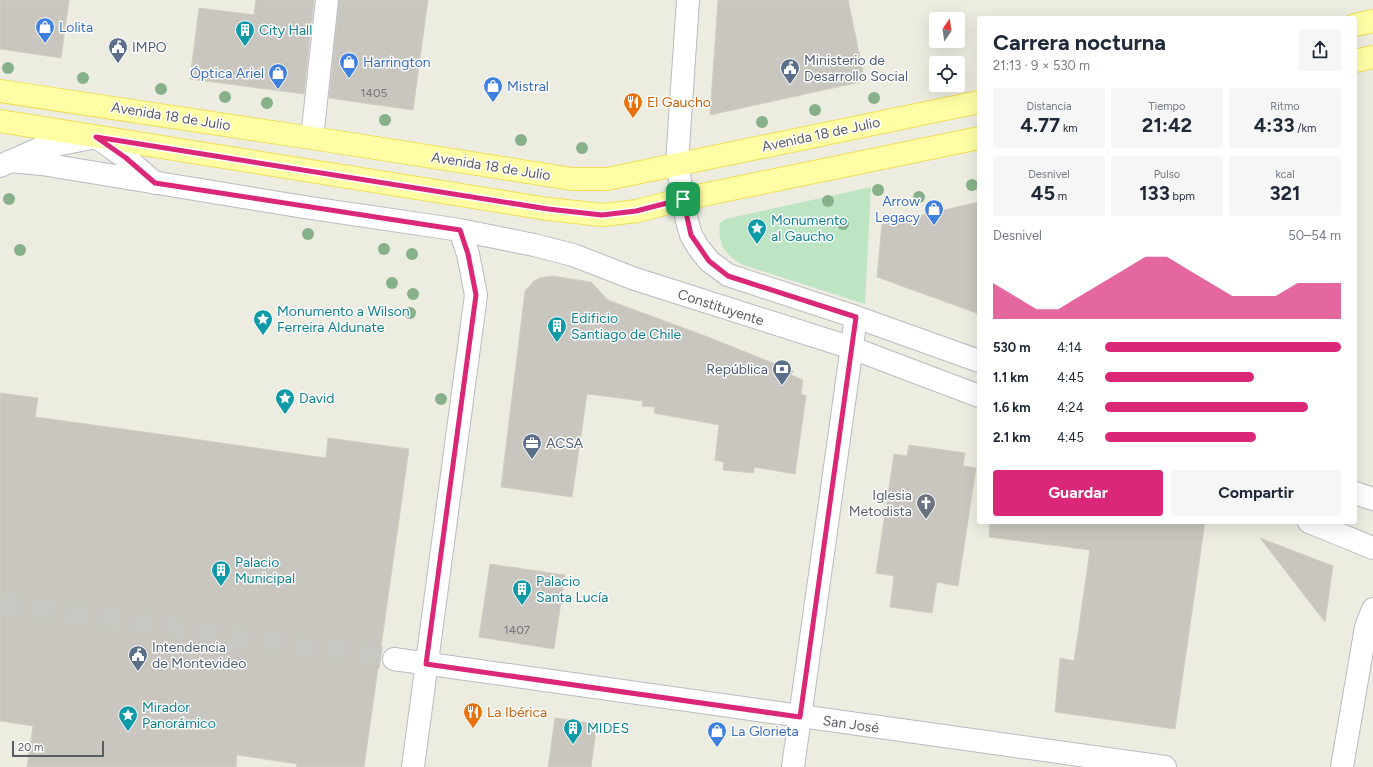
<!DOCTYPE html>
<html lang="es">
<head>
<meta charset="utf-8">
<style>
  :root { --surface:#fff; --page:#f6f6f7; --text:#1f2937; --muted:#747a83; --accent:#db2777 }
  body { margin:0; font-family:Figtree,sans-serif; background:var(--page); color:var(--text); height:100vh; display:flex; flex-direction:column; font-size:15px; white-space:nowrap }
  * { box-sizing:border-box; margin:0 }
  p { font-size:13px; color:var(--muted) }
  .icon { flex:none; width:22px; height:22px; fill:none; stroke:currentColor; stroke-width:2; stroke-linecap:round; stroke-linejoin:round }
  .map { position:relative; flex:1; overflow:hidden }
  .details { position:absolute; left:977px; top:16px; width:380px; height:508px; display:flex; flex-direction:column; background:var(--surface); border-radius:4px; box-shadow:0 4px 16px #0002 }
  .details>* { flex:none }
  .needle { width:26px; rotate:13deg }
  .fabs { position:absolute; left:929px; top:12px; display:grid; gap:8px }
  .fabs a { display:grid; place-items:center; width:36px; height:36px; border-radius:4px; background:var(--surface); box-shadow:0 4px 16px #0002; font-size:20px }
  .scale { position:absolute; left:12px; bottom:10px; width:92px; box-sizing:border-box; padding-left:4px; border:2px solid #5a5c63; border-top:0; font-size:11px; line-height:14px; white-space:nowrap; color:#5a5c63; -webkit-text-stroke:3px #fff; paint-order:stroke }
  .pin { position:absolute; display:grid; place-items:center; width:34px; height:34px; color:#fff; margin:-17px; border-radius:8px; box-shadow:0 2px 6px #0006 }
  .round { display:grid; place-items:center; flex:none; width:42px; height:42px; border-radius:4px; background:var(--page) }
  .headline { display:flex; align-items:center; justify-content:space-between; height:68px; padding:0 16px }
  h1 { font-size:22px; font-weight:700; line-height:30px }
  .metrics { display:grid; grid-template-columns:repeat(3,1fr); gap:6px; height:68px; padding:4px 16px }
  .metrics div { display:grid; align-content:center; border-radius:4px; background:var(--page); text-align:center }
  .metrics b { font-size:20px; font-weight:700 }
  .metrics small { font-size:11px; font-weight:400 }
  .metrics p { font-size:11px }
  .chart { height:112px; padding:8px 16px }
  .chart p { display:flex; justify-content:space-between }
  .chart svg { width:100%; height:72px; margin-top:4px; fill:var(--accent); opacity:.7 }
  .action { display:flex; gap:8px; margin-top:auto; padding:8px 16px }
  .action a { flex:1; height:46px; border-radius:4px; background:var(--accent); color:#fff; font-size:16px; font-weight:700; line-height:46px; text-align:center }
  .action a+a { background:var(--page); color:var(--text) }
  ul { padding:0 16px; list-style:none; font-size:13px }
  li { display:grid; grid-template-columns:64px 48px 1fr; align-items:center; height:30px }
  li i { height:10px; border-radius:5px; background:var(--accent) }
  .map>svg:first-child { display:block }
</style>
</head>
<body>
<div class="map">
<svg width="1373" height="767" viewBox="0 0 1373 767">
  <rect width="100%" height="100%" fill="#edece1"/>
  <!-- green -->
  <path fill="#bde5c4" d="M871,187l-6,117 -122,-39c-18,-10 -26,-21 -23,-42l6,-4z"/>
  <!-- building -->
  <path fill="#c8c6bf" stroke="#d2cfc0" d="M0,0h69l-8,58 -61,-9z
    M256,0h58l-10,94 -114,-15 9,-71 55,7z
    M339,0h89l-15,110 -84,-12z
    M718,0h130l17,81 -155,34z
    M979,202v112l-102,-37 5,-53z
    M552,276l39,6 17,18 100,37 85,34 -2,4 12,5 -2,14 5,2 -11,78 -41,-7v6l-31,-3 1,-8 -9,-2 4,-35 -65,-12 1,-6 -13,-1 1,-5 -56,-7 -15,103 -71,-10 24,-196 9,-10 6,-3z
    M0,393l38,5 -3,19 138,19 153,22 2,-20 81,11 -45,318h-68l1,-3 -60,-9 -1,12h-209l6,-41 -33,-5z
    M909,445l56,8 -2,13 13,2 -18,118 -21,-4 -5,31 -42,-6 4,-31 -18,-3 18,-119 13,2z
    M990,522h215l-30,207 -120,-17 5,-54 14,3 16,-111 -101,-13z
    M1260,538l73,28 -8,56z
    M490,564l75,11 -11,74 -75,-12z
    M555,718l42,6 -6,43h-43z"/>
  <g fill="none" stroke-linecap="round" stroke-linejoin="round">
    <!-- minor-tunnel -->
    <path stroke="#c8c8c2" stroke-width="22" stroke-dasharray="22 11" stroke-linecap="butt" d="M0,603l394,56"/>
    <defs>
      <path id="minor" d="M688,0l-11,163 10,58 4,14 7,12 11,14 19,14 128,42 123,44
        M312,138l15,-138
        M14,160l27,-12 55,-11 30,21 29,25
        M0,166l11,-5 31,3 262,43 156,23 74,15 39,10 62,24 217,69 127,48
        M1355,493l18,6
        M1309,522l64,26
        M394,659l771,108
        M413,767l63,-472 -8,-41 -8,-24
        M793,767l63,-450
        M1342,767l24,-140 7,-18"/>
      <path id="major" d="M1355,25l18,-4
        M1355,61l18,-4
        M0,91l312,47 260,41h35l372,-77
        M0,121l548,88 54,6 35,-4 46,-12 296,-61"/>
    </defs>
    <!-- minor casing -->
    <use href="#minor" stroke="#b9bbc1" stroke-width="24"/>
    <!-- major casing -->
    <use href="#major" stroke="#f2de56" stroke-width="24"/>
    <!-- minor -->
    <use href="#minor" stroke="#fff" stroke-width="22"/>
    <!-- major -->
    <use href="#major" stroke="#fffea5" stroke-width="22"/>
  </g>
  <!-- trees -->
  <g fill="#87b18a">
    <circle cx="8" cy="68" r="6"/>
    <circle cx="83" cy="78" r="6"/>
    <circle cx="161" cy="89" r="6"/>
    <circle cx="225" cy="97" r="6"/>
    <circle cx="874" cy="98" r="6"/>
    <circle cx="267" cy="103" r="6"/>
    <circle cx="815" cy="110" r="6"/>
    <circle cx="385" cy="120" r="6"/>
    <circle cx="762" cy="122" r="6"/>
    <circle cx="521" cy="140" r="6"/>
    <circle cx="582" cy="148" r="6"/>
    <circle cx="972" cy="185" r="6"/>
    <circle cx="878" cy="190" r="6"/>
    <circle cx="919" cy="197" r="6"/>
    <circle cx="9" cy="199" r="6"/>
    <circle cx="828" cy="201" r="6"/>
    <circle cx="843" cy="224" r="6"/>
    <circle cx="308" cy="234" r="6"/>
    <circle cx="384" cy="249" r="6"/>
    <circle cx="20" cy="250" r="6"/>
    <circle cx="412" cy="254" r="6"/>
    <circle cx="392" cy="283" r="6"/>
    <circle cx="413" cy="294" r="6"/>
    <circle cx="410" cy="313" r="6"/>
    <circle cx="441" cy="399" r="6"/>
  </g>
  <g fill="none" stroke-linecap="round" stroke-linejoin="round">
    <defs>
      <path id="route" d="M96,137l452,72 54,6 34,-4 47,-12 8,36 18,26 19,15 128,41 -56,400 -374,-53 50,-369 -8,-41 -8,-24 -305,-47 -29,-25z"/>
    </defs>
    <!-- route casing -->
    <use href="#route" stroke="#fff" stroke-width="8"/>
    <!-- route -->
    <use href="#route" stroke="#db2777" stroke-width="5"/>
  </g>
  <!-- icons -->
  <defs>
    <symbol id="shop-pin" viewBox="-11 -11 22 30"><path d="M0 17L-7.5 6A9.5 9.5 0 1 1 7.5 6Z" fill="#3f7fe0" stroke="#fff"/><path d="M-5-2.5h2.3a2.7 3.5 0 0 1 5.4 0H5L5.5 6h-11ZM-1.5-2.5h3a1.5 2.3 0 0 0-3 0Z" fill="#fff"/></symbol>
    <symbol id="building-pin" viewBox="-11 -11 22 30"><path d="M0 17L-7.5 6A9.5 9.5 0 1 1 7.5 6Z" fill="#0f9aa8" stroke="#fff"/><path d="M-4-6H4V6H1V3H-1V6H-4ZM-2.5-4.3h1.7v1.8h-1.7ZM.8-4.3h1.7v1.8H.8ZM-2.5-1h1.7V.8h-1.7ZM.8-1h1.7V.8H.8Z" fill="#fff"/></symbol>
    <symbol id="civic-pin" viewBox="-11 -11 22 30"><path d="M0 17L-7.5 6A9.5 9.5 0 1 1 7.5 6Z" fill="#5c6f8a" stroke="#fff"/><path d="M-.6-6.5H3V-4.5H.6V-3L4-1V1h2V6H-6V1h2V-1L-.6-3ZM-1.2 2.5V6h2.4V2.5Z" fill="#fff"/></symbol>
    <symbol id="restaurant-pin" viewBox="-11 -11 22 30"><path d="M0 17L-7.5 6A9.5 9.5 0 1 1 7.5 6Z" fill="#e8710a" stroke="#fff"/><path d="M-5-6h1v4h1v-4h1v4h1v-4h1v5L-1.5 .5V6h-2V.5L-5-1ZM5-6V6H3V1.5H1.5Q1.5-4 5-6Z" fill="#fff"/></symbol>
    <symbol id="sight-pin" viewBox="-11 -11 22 30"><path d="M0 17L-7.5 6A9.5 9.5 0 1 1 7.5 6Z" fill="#0f9aa8" stroke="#fff"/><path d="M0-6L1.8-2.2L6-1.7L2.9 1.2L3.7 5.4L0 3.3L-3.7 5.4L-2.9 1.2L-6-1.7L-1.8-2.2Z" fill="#fff"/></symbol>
    <symbol id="bank-pin" viewBox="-11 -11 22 30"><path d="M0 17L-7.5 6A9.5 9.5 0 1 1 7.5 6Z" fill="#5c6f8a" stroke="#fff"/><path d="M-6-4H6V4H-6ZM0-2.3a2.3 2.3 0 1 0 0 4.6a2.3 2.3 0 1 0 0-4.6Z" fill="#fff"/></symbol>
    <symbol id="office-pin" viewBox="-11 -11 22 30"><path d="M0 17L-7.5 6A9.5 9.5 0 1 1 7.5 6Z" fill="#5c6f8a" stroke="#fff"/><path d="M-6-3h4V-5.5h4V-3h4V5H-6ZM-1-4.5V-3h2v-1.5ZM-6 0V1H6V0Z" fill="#fff"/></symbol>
    <symbol id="church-pin" viewBox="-11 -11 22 30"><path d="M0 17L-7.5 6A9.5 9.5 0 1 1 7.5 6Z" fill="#6b7280" stroke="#fff"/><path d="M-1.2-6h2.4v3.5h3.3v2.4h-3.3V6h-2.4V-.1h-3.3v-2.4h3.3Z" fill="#fff"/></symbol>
  </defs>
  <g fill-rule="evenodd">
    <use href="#shop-pin" x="34" y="16" width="22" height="30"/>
    <use href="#building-pin" x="234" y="19" width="22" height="30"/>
    <use href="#civic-pin" x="107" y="36" width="22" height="30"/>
    <use href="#shop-pin" x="338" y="51" width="22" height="30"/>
    <use href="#civic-pin" x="779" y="57" width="22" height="30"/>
    <use href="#shop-pin" x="267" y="62" width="22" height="30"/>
    <use href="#shop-pin" x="482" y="75" width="22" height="30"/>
    <use href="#restaurant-pin" x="622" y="91" width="22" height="30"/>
    <use href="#shop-pin" x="923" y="198" width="22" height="30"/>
    <use href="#sight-pin" x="746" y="217" width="22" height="30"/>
    <use href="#sight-pin" x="252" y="308" width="22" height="30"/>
    <use href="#building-pin" x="546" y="315" width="22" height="30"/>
    <use href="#bank-pin" x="771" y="358" width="22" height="30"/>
    <use href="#sight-pin" x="274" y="387" width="22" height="30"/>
    <use href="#office-pin" x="521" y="432" width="22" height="30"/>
    <use href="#church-pin" x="915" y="492" width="22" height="30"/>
    <use href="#building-pin" x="210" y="559" width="22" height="30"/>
    <use href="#building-pin" x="511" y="578" width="22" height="30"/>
    <use href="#civic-pin" x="127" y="644" width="22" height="30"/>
    <use href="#restaurant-pin" x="462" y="701" width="22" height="30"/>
    <use href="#sight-pin" x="117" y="704" width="22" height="30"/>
    <use href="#building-pin" x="562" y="717" width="22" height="30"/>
    <use href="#shop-pin" x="706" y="720" width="22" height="30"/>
  </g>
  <g text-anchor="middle" stroke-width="3" stroke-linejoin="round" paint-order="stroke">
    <!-- number labels -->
    <g font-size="12" fill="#76767a">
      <text x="374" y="97">1405</text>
      <text x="517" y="634">1407</text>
    </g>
    <!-- shop labels -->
    <g font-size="14" fill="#366cbe" stroke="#fff" text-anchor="start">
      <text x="59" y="32">Lolita</text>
      <text x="363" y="67">Harrington</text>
      <text x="264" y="78" text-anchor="end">Óptica Ariel</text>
      <text x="507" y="91">Mistral</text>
      <text x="920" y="206" text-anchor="end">Arrow<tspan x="920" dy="16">Legacy</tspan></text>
      <text x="731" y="736">La Glorieta</text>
    </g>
    <!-- culture labels -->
    <g font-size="14" fill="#0d838f" stroke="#fff" text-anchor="start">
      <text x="259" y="35">City Hall</text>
      <text x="771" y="225">Monumento<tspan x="771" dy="16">al Gaucho</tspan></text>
      <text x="277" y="316">Monumento a Wilson<tspan x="277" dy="16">Ferreira Aldunate</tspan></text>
      <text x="571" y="323">Edificio<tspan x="571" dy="16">Santiago de Chile</tspan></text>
      <text x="299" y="403">David</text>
      <text x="235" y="567">Palacio<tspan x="235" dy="16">Municipal</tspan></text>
      <text x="536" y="586">Palacio<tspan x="536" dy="16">Santa Lucía</tspan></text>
      <text x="142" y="712">Mirador<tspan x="142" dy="16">Panorámico</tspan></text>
      <text x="587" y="733">MIDES</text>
    </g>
    <!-- service labels -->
    <g font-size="14" fill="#4e5e75" stroke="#fff" text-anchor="start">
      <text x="132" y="52">IMPO</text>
      <text x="804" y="65">Ministerio de<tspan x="804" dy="16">Desarrollo Social</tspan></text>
      <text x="768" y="374" text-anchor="end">República</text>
      <text x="546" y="448">ACSA</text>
      <text x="152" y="652">Intendencia<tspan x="152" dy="16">de Montevideo</tspan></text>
    </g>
    <!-- food labels -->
    <g font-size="14" fill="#c56008" stroke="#fff" text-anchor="start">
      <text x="647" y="107">El Gaucho</text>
      <text x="487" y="717">La Ibérica</text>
    </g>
    <!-- street labels -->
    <g font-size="14" fill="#5a5c63" stroke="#fff">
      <text transform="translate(171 116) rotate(9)" y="5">Avenida 18 de Julio</text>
      <text transform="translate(821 134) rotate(-12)" y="5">Avenida 18 de Julio</text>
      <text transform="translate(491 166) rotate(9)" y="5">Avenida 18 de Julio</text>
      <text transform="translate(721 307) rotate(18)" y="5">Constituyente</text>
      <text transform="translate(851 724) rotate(8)" y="5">San José</text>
    </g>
    <!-- worship labels -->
    <g font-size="14" fill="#5b616d" stroke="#fff" text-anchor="end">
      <text x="912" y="500">Iglesia<tspan x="912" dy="16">Metodista</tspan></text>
    </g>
  </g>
</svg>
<div class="fabs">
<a><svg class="needle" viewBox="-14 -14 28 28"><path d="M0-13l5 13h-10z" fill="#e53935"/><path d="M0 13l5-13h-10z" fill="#747a83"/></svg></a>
<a><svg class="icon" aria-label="locate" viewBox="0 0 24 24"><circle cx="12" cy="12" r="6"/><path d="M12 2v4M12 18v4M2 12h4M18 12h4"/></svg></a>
</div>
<div class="scale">20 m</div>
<div class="pin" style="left:683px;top:199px;background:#1e9e55"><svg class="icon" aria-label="arrive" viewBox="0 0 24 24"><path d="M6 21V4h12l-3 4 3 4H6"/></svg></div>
<section class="details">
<div class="headline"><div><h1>Carrera nocturna</h1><p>21:13 · 9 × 530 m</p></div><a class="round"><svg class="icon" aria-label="share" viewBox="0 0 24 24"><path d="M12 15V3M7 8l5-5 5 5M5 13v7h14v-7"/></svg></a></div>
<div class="metrics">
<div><p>Distancia</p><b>4.77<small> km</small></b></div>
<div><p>Tiempo</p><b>21:42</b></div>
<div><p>Ritmo</p><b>4:33<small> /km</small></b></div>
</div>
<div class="metrics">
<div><p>Desnivel</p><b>45<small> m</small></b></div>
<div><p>Pulso</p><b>133<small> bpm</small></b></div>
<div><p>kcal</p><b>321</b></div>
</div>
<div class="chart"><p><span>Desnivel</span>50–54 m</p>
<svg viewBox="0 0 160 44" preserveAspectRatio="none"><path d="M0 44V22L10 30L20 38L30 38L40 30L50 22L60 14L70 6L80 6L90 14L100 22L110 30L120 30L130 30L140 22L150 22L160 22V44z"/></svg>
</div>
<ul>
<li><b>530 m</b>4:14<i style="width:100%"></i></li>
<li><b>1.1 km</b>4:45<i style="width:63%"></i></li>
<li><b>1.6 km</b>4:24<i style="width:86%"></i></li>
<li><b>2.1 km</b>4:45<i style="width:64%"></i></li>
</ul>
<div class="action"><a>Guardar</a><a>Compartir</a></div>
</section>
</div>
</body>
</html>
